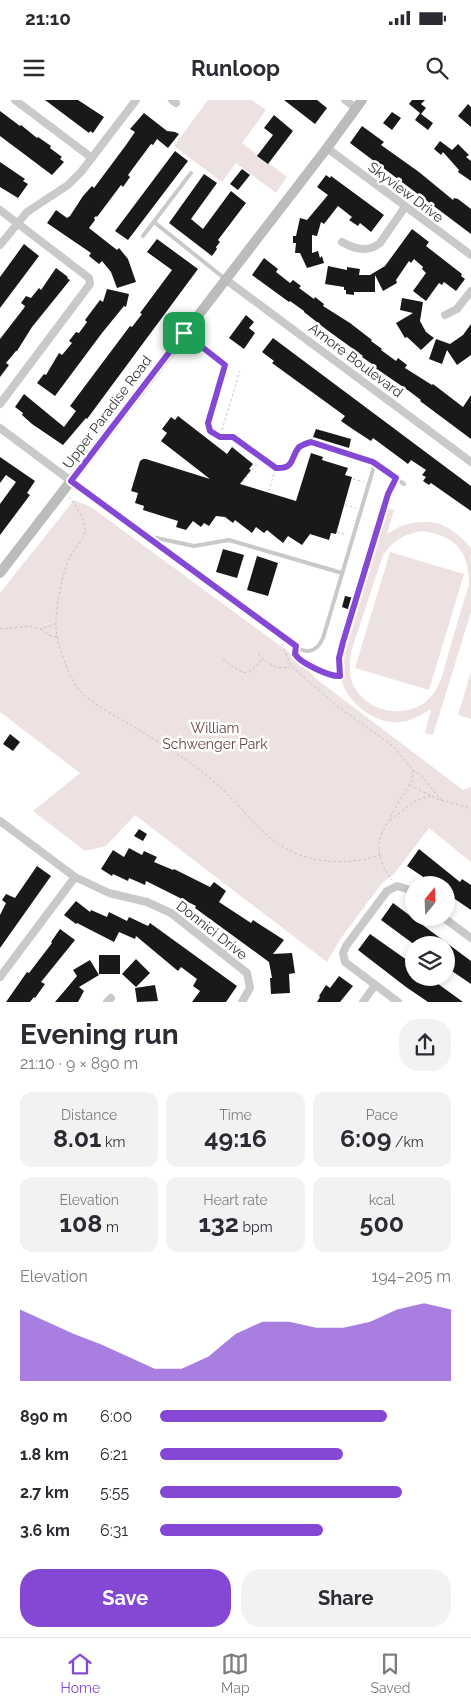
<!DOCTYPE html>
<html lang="en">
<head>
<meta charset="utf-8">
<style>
  :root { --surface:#fff; --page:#f2f2f3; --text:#2b2b33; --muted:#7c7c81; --line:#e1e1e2; --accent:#8448d4 }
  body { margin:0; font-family:Raleway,sans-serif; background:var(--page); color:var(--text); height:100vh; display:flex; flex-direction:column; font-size:19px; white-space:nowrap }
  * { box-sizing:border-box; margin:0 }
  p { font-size:16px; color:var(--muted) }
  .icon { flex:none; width:28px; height:28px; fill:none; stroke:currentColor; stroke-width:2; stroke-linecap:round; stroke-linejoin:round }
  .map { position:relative; height:902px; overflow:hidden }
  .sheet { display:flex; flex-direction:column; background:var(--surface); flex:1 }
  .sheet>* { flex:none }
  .needle { width:32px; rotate:19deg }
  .fabs { position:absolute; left:405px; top:776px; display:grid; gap:10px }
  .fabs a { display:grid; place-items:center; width:50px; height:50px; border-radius:50%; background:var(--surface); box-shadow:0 2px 8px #0003; font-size:25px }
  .pin { position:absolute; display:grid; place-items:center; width:42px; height:42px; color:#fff; margin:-21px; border-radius:10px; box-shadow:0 2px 8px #0006 }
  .round { display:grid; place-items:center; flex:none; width:52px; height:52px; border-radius:20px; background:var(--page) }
  .headline { display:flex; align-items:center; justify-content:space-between; height:85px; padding:0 20px }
  h1 { font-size:28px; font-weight:700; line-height:38px }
  .figures { display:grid; grid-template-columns:repeat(3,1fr); gap:8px; height:85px; padding:5px 20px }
  .figures div { display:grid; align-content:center; border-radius:12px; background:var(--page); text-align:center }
  .figures b { font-size:25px; font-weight:700 }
  .figures small { font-size:14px; font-weight:400 }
  .figures p { font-size:14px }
  .chart { height:140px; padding:10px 20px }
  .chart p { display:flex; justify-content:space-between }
  .chart svg { width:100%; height:90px; margin-top:5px; fill:var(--accent); opacity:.7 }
  .button { display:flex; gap:10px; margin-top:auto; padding:10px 20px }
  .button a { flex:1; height:58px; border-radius:20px; background:var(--accent); color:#fff; font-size:20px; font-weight:700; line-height:58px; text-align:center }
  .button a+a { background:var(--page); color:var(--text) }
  ul { padding:0 20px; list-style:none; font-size:16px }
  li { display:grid; grid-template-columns:80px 60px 1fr; align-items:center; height:38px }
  li i { height:12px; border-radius:6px; background:var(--accent) }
  .status { display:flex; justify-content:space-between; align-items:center; height:35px; padding:0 25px; background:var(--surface); direction:ltr }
  .status svg { height:14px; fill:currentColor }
  header { display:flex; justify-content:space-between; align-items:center; height:65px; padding:0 20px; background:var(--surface); font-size:22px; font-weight:700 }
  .tab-bar { display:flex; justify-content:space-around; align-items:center; height:70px; border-top:1px solid var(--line); background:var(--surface); font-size:14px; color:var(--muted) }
  .tab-bar a { display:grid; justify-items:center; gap:2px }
  .tab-bar .on { color:var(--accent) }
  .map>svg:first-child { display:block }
</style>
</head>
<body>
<div class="status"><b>21:10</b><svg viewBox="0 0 49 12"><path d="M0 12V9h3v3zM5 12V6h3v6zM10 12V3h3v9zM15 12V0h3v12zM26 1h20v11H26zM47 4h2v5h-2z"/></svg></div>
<header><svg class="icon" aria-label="menu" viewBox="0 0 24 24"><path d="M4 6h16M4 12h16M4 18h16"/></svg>Runloop<svg class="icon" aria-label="search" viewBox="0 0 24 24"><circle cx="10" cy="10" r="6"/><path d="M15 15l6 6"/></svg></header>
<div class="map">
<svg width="471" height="902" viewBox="0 0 471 902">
  <rect width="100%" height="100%" fill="#fff"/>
  <!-- green -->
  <path fill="#ede1e2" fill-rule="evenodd" d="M208,0h44l14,10 -24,33 45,34 -11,16 -40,-30 -14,19 -48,-36z
    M74,400l17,7 210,154 14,17 148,112 8,-3v75l-42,-34 -35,46 -12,9 -43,58 -12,21 -192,-147 -29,31 -21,5 -52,-40 47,-38 -80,-61v-119z
    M386,408l8,2 -7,24c6,-3 12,-8 18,-9 29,-9 47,1 66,23v64l-38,123 -8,-2 6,-24c-7,5 -15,9 -24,12 -26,7 -54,-13 -64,-36 -4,-11 -3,-24 -1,-35zM422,431c34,5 47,20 47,54 -7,21 -13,42 -19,63 -5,16 -8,37 -20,50 -24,24 -69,14 -79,-19 -2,-9 -1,-17 0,-27l32,-97c12,-16 20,-20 39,-24z
    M390,452l74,22 -35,116 -74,-22z
    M471,572v47l-13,-4z"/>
  <!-- building -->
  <path fill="#191919" d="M45,0h33l26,17 -11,16 -3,-2 -1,2z
    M284,0h33l10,8 -12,16z
    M412,0h13l-4,4 5,4 -5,6 12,9 -5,7 -13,-10 5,-7 -11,-9z
    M468,4l3,3v20l-13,-11z
    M0,11l20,15 1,-1 16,13 1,-1 13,9 -1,2 12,9 -2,2 4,3 -12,13 -52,-39z
    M392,12l9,6 -9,12 -9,-7z
    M144,13l23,18 8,1 4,2 -11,14 -11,-9 -4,6 -2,-1 -23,31 2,2 -7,10 -2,-2 -24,32 -1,-1 -2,2 1,2 -6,8 28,22 2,-2 9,11 8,23 -19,6 -6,-16 -9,-11 -3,3 -10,-8 2,-3 -44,-30 9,-13 11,8 3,-2 13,-20 9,-10 2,2 32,-43 9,-13 -5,-3z
    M274,15l19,16 -25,33 -11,-8 16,-21 -9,-7z
    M362,26l22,16 -3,3 38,27 34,28 1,-2 4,1 13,10v25l-121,-91z
    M440,41l12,9 6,-6 11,11 -3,2 5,4v20l-13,-9 1,-2 -16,-18 -2,3 -7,-6z
    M175,51l13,10 -60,79 -13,-9z
    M0,62l25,17 -2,2 5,3 -10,14 -18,-11z
    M242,69l8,6 -12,15 -8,-6z
    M204,74l13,9 -26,36 12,10 28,-38 15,12 -28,37 2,2 -4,5 1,2 -5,7 -43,-33z
    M326,75l4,3 1,-2 53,39 -13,17 -11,-9 -2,3 -9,-6 3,-3 -14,-11 -14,18 -3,-2 -4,14 -5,-1v18l6,-2 2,7 2,-2 2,7 -17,5 -7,-15h-5l1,-10h-3v-7h3l4,-18 7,2 21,-25 -11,-8z
    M412,129l17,13 -3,4 36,28 -1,2 4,3 -9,12 -12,-9 -2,3 -3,-2 -13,18 -13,-10 13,-18 -4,-4 1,-2 -9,-8 -3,4 -2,-2 -13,19 1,3 -14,8 -8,-16v17h-21v3l-8,-1v-4h-2v-3l-19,-3 3,-18 19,4v-3l13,2 -1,6h11l15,-9z
    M157,139l41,30 -111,150 -1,-1 -23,27 -31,-21 -10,-9 1,-2 -8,-6 9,-13 40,33 12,-16 -6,-5 60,-80 2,1 10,-13 -2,-1 32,-43 -25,-18z
    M24,144l15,12 -39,52v-31z
    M264,158l14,11 -2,3 14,11 3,-3 8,6 -2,2 15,11 1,-2 9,7 -1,2 27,17 22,17 -1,1 11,8 -1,1 15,11 2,-3 9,7 -2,3 27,17 1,-1 30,23 8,-12v44l-51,-38 1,-1 -12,-9 -35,-24 1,-1 -13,-9 1,-1 -36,-26 -23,-18v-1l-14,-10 -1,1 -37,-27z
    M56,168l12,9 -1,1 3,2 -38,47 -15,24h-1l-10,12 3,2 -9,12v-38l24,-31 1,-2 -4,-3 5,-7 5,2 8,-10 2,2z
    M107,189l22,5 -3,13 -2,-1 -22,27 -47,63 -18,-13 7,-9 2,1 13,-22 3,2 10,-12 -3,-2 7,-9 3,1 8,-11 -2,-2 15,-20 3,2z
    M402,198l21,4 -3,19 6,11 8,6 -13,12 -14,-13 -2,1 -9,-15 17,-10 -13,-3z
    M246,215l8,7 -5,6 6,5 -11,16 -15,-11z
    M471,224v31l-14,10 -10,-15 -5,14 -13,-5 7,-20 14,5 13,-9z
    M273,238l198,148v25l-40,-28 -2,2 -6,-4 3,-4 -4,-2 4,-5 -15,-10 -3,4 -35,-26 -2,3 -17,-11 -13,-9 4,-5 -73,-53 2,-2 -12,-9z
    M178,316l49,38 5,-7 21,17 -4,5 2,1 -11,14 56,17 15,-48 12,4 -1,3 26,8 -3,7 7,2 -16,57 -5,-1 -2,7 -19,-6 -8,11 -14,-9 -5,7 -16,-13 -3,3 -8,-6 -4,6 -17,-13 -2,3 -8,-6 -9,-1 -7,10 -5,-3 -3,4 -8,-6 -7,9 -10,-3 2,-6 -35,-11 1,-4 -9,-3 3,-10 -7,-2 9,-30 3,-2h3l64,20 -49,-38 6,-8 -5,-4 9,-12 4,3z
    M316,329l35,10 -2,9 -36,-11z
    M0,357l35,24 -8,12 3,2 -30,40v-31l16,-22 -10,-7 -6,8z
    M223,449l21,6 -7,23 -21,-6z
    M257,456l21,7 -10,33 -21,-6z
    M345,496l9,2 -4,12 -8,-3z
    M10,634l10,8 -7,9 -10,-7z
    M139,729l8,5 -4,7 -9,-5z
    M129,748l13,7 2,-4 13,6 -3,5 19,8 1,-1 36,18 4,-5 12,9 -7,11 32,21 2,-3 31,20 -11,14 19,-1 3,20 -6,1 1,19 -19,1 -1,-16h2l-3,-16 -74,-54 1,-2 -50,-25 -1,4 -16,-7 -1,3 -15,-7 -1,2 -11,-7 12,-19 11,7z
    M419,749l41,33 2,-3 9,6v25l-25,-17v-8h-11l-28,-19z
    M37,766l14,10 -51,72v-33l6,-12 -4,-3 4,-6 9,4z
    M76,801l14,11 1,-2 16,7 2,-5 18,9 2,-4 19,9 2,-3 87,63 -11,16h-34l8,-11 -7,-5 4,-7 -16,-12 -3,4 -42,-35 -1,3 -16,-7 -5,10 -37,-19 -1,1 -12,-9z
    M393,803l78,58v23l-25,-17v-22h-31l-34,-25z
    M60,829l15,11 -34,42 4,2 -10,14 -1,-1 -4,5h-24l21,-30 2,1 23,-30 -1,-1z
    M370,834l44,31v13h16l33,24h-35l-22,-15 -48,-37z
    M99,855h21v19h-21z
    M136,859l14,14 -14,14 -14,-13z
    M90,860l9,15 -20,12 5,4 -6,11h-23l22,-26 -4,-6z
    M339,876l14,10 -13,16h-23l3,-5 -1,-1 7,-11 4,3z
    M155,885l3,16 -21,1 -2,-14z"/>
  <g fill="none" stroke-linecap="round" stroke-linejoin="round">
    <!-- path -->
    <path stroke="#c2c2c2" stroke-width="1" stroke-dasharray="2.5 2.5" stroke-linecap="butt" d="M222,330l18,-59
      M353,379l11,3
      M243,382l15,-20
      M269,391l5,-18
      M69,397c6,8 15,20 16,30 1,12 -10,20 -15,30 -7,11 -15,56 -14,69 0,8 2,15 4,23 5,13 10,30 19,41 13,14 33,24 50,34 31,19 63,37 90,62 24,22 45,54 76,67 24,11 61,11 85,2
      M345,405l11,3
      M337,432l10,3
      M0,529l30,-3 11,3 14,-5
      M41,529l8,6 8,2
      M282,544l9,22 46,40 56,40 20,24 -1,9c-7,14 -32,52 -33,64 -1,13 5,27 13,37
      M258,554c8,8 21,18 32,12
      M295,554l3,5 33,17h10
      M223,559c21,15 22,21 40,-1
      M340,576l-1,-18 4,-16 45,-148 5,-11
      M413,670l8,5 20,25
      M410,685l27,14 34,9
      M390,720l27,-20 14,-4"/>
    <!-- service -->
    <path stroke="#c9c9c9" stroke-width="4" d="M154,122l70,56
      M143,136l48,-63
      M186,234l39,31 -17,58 2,8 10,6h13l43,31c18,2 14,-11 23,-21 3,-2 9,-4 12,-5l62,20 31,22
      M72,382l227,167c12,5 19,0 24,-11l52,-175
      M147,436l47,10 35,-6 113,33"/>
    <!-- minor -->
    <path stroke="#c9c9c9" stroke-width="8" d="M15,0l77,58
      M172,0l4,3
      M345,0l11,8
      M327,48l144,107
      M0,110l89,68 1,6 -90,120
      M342,142c12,7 26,11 38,1l25,-36
      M0,145l27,-33 41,-27 13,-13 55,-72
      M225,179l246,183
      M445,215l12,-6 14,-18
      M0,328l71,53
      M0,721l75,56 34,16 38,9 24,11 76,60 3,15 -8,14
      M444,818l27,20
      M0,877l75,-100
      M107,902l4,-4
      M363,902l12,-17
      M398,902l-53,-40 -2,-9 3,-7 41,-55 10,-5 10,3 7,5"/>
    <!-- secondary -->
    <path stroke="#bcbcbc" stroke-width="10" d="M0,473l327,-425 35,-48"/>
  </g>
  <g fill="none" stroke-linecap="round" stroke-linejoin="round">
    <defs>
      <path id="route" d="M184,233l41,32 -17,58 2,8 10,6h13l43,31c19,1 14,-10 23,-21 3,-2 8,-4 12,-5l62,20 23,16 -8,16 -45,148 -4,16 1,18c-10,1 -40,-13 -45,-22l1,-8 -225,-165z"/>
    </defs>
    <!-- route casing -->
    <use href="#route" stroke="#fff" stroke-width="10"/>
    <!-- route -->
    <use href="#route" stroke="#8448d4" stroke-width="6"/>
  </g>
  <g text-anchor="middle" stroke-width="5" stroke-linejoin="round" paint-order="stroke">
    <!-- street labels -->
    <g font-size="14" fill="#323232" stroke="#fff">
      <text transform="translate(406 92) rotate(37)" y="5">Skyview Drive</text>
      <text transform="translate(356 260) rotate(37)" y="5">Amore Boulevard</text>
      <text transform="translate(107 312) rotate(-53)" y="5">Upper Paradise Road</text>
      <text transform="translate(212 830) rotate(38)" y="5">Donnici Drive</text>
    </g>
    <!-- park labels -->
    <g font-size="14" fill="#694443" stroke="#fff">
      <text x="215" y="633">William<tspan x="215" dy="16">Schwenger Park</tspan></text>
    </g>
  </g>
</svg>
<div class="fabs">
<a><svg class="needle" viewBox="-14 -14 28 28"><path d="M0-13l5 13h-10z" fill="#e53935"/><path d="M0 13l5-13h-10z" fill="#7c7c81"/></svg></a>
<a><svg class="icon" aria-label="layers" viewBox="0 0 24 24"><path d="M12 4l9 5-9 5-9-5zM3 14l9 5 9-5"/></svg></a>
</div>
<div class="pin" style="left:184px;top:233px;background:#1e9e55"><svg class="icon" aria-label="arrive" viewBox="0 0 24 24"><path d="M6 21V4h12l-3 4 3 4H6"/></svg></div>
</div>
<section class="sheet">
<div class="headline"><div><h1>Evening run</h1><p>21:10 · 9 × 890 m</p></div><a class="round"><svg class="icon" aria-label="share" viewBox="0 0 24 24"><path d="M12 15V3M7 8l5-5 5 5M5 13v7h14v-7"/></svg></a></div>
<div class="figures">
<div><p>Distance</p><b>8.01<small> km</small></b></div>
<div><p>Time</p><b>49:16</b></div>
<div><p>Pace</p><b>6:09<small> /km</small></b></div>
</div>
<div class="figures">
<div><p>Elevation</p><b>108<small> m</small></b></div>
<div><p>Heart rate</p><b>132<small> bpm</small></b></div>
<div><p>kcal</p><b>500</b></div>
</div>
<div class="chart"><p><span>Elevation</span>194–205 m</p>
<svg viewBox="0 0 160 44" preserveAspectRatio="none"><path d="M0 44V9L10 15L20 21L30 26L40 32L50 38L60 38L70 32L80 21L90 15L100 15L110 18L120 18L130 15L140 9L150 6L160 9V44z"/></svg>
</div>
<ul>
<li><b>890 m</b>6:00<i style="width:78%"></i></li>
<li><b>1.8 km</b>6:21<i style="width:63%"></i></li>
<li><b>2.7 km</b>5:55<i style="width:83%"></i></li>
<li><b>3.6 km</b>6:31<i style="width:56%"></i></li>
</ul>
<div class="button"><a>Save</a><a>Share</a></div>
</section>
<nav class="tab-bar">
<a class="on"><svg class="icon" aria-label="home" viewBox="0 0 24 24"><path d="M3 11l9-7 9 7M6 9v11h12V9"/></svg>Home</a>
<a><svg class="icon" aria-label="map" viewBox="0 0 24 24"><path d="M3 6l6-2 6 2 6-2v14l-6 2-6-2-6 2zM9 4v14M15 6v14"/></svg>Map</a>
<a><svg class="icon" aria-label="saved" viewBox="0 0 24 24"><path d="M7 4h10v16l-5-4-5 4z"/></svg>Saved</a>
</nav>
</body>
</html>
